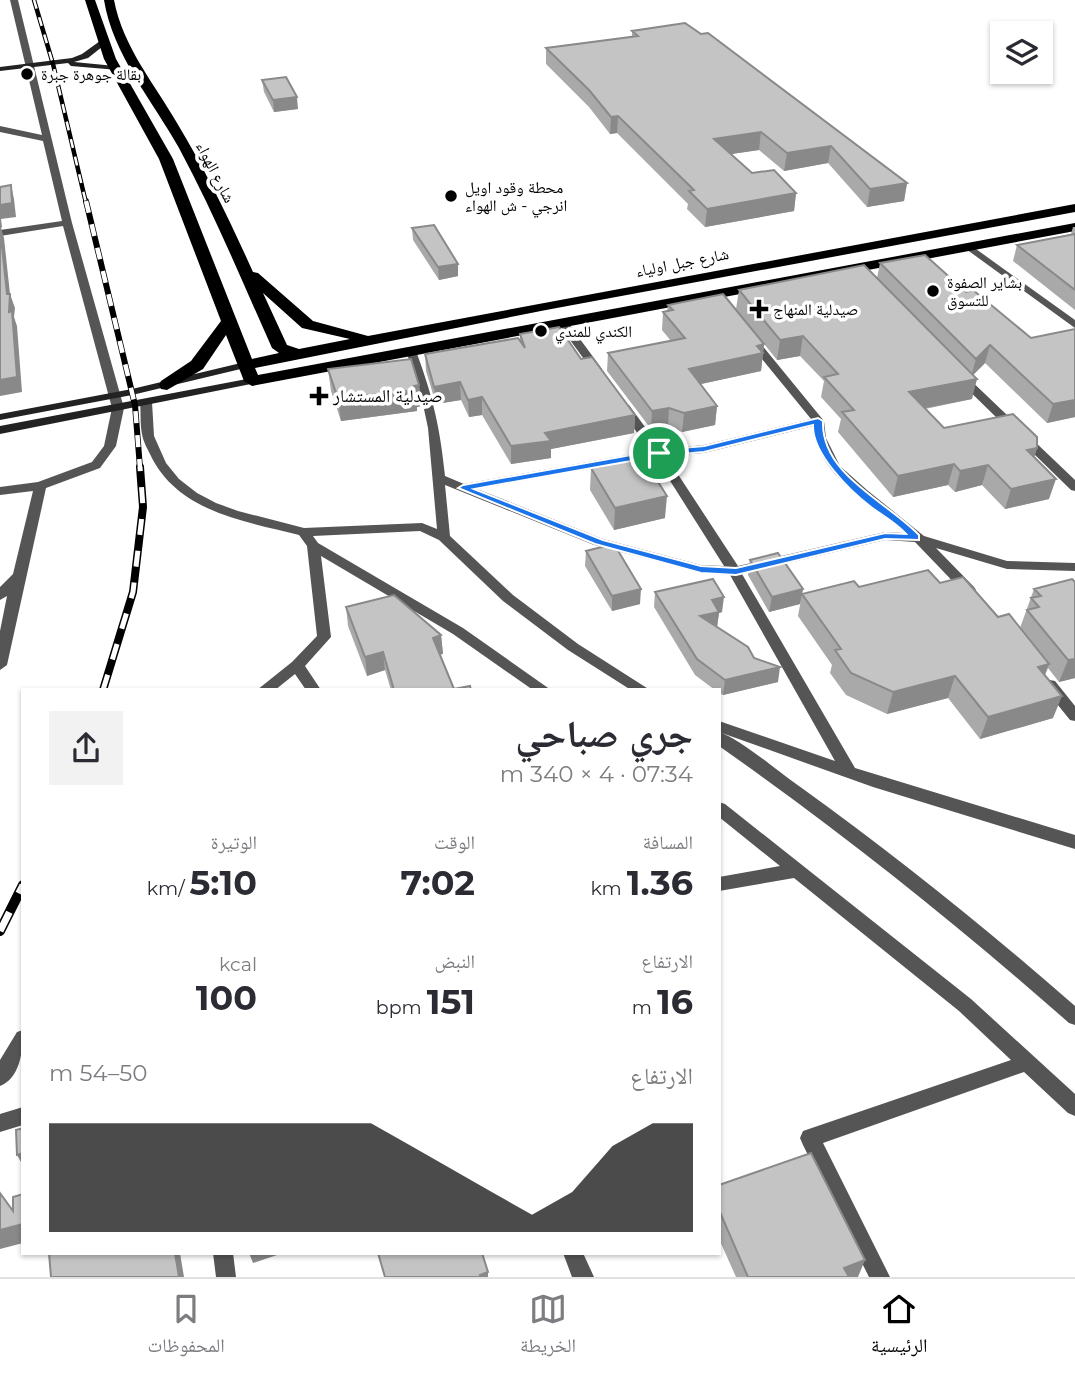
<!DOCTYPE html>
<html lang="ar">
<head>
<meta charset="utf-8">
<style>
  :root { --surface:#fff; --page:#f2f2f3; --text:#2b2b33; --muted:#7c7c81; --line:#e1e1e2; --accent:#000 }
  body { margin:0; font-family:Montserrat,"Noto Naskh Arabic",sans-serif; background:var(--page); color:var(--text); direction:rtl; height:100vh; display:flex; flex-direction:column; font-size:26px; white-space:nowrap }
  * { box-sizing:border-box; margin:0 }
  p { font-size:23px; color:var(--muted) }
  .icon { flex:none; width:38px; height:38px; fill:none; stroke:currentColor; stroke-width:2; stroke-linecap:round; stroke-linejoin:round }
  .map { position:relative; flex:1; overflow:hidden; direction:ltr }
  .drawer { position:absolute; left:21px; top:688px; width:700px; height:567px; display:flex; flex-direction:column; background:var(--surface); border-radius:0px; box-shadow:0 2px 5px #0004; direction:rtl }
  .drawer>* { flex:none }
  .buttons { position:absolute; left:990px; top:21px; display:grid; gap:14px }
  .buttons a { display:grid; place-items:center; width:63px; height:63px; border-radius:0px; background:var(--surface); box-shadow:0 2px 5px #0004; font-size:35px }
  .pin { position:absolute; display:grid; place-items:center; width:60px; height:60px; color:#fff; margin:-30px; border:4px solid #fff; border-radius:50%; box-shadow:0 2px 7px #0007 }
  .round { display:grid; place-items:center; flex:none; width:74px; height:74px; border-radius:0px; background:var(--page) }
  .head { display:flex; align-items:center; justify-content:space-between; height:119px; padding:0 28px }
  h1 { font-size:38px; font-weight:700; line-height:52px }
  .stats { display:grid; grid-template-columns:repeat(3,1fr); gap:10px; height:119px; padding:7px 28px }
  .stats div { display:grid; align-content:center }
  .stats b { font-size:35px; font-weight:700 }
  .stats small { font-size:19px; font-weight:400 }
  .stats p { font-size:19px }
  .chart { height:196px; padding:14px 28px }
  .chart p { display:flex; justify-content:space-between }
  .chart svg { width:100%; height:126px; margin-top:7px; fill:var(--accent); opacity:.7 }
  .tab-bar { display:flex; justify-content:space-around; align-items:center; height:98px; border-top:2px solid var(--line); background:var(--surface); font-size:19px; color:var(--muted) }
  .tab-bar a { display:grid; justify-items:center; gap:4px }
  .tab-bar .current { color:var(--accent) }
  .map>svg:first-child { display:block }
</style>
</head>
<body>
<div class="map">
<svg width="1075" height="1277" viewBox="0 0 1075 1277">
  <rect width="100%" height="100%" fill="#fff"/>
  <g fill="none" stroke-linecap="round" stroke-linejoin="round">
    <!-- street -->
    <path fill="#555" fill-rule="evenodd" d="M10,0h8l54,223 52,185 -8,38 -16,22 -54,20 -39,177 -7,5v-39l7,-35 -7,4v-13l13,-13 20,-83 -33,4v-8l38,-5 54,-20 12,-16 8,-38 -49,-182 -63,10v-6l62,-9 -19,-80 -43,-9v-6l42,9z
      M969,244l106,76v8l-109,-79v-4z
      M562,319l4,1 36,49v4h-8l-37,-51z
      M752,337l4,1 68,83 2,17 14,28 27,24 57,46 83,25 68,2v8l-68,-2 -71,-21 38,39 2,3 -7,5 -5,-2 -49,-51 -30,-2 -143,34 113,194 220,67v14l-202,-62 -154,-55v-11l116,40 -105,-186 -29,-2 -107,-28 -149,-60 5,51 63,59 65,49 72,46h-19l-63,-40 -65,-49 -64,-61 -19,-9 -107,5 5,7 145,85 88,62h-18l-80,-56 -132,-78 10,81 -26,29 16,24h-15l-11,-16 -20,16h-18l35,-28 25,-26 -10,-90 -8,-11c-55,-14 -122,-23 -149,-81 -3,-6 -7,-13 -8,-20 -2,-10 -1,-21 -2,-32l6,-3 6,3 2,34 12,27 13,16 18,14 19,10 22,8 66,17 118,-5 15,6 -9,-101 -7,-33 -15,-44 1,-2 4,-1 5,3c17,46 24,76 29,125l19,8 186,-33 -31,-44 6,-3 4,1 32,44 43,-4 107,-26 -63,-77 -1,-2zM813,426c5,52 58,75 92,107l-20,-1 -147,34 -72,-110 38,-3zM655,457l69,109 -23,-1 -98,-26 -126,-50z
      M960,373l4,1 111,106v11l-4,-1 -115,-112 -2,-2z
      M1050,680l5,1 20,25v15l-5,-1 -25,-31 -2,-4 2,-4z
      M719,732c20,6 61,41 80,54 96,69 187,142 276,220v19l-6,-2c-112,-99 -228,-191 -350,-277z
      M719,802l6,2 246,195 104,95v22l-7,-3 -44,-41 -201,71 67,134h-21l-66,-132 -3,-7 3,-7 208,-71 -52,-49 -165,-133 -75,13v-14l61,-11 -61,-49z
      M23,1030c0,19 -2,48 -23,56v-26l17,-28z
      M23,1107v18l-23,7v-18z
      M213,1253h20l3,24h-20z
      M563,1253h20l11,24h-22z"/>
    <!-- secondary -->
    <path fill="#222" fill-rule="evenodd" d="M100,41l7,2 -19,15 -14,4 41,4h3v4l-47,-4 -3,-3 -68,8v-4l72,-9 10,-4z
      M245,362l4,1v4l-117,28 -132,25v-6l132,-25z
      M252,378l6,3 -2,2 -256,51v-8z"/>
    <!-- highway -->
    <path fill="#000" fill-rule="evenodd" d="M85,0h10l21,59 57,100 79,200 27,-6 -7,-5c-30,-67 -58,-135 -93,-200 -27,-48 -66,-93 -75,-148h10c9,47 40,83 63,123 29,48 53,98 76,149l5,1 55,48 55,15 707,-132v8l-529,98 -291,58 3,7 817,-152v8l-823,155 -8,-5 -18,-46 -23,34 -36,21 -6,-1 -2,-4 2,-4 30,-20 30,-40 -62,-162 -55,-100zM263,293l39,35 48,11 -51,10 -12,-4z"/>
    <defs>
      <path id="rail-far3" d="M34,0l19,64 33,139"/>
      <path id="rail-far2" d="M86,201l49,204 5,63"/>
      <path id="rail-far1" d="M103,690l30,-98 10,-85 -3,-40"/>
      <path id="rail" d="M0,931l23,-46"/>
    </defs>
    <!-- rail-far3 casing -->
    <use href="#rail-far3" stroke="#000" stroke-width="4.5"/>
    <!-- rail-far2 casing -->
    <use href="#rail-far2" stroke="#000" stroke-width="6"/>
    <!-- rail-far1 casing -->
    <use href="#rail-far1" stroke="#000" stroke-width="8"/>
    <!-- rail casing -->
    <use href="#rail" stroke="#000" stroke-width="10"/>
    <!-- rail-far3 -->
    <use href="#rail-far3" stroke="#fff" stroke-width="2.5" stroke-dasharray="9" stroke-linecap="butt"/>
    <!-- rail-far2 -->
    <use href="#rail-far2" stroke="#fff" stroke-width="4.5" stroke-dasharray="12" stroke-linecap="butt"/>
    <!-- rail-far1 -->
    <use href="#rail-far1" stroke="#fff" stroke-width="5" stroke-dasharray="16" stroke-linecap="butt"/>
    <!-- rail -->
    <use href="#rail" stroke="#fff" stroke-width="7" stroke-dasharray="21" stroke-linecap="butt"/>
  </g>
  <!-- wall -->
  <path fill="#a9a9a9" d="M632,31l275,152 -3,18 -37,6 -39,-44 -44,8 -25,-21 -29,4 22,19 44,20 -2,18 -89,16 -18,-18 1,-5 -71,-71 -7,1 -21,-27 -43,-43v-16l86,-11z
    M262,80l36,29 -24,3 -10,-20z
    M1073,227h2v83l-62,-49 4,-16 54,-11z
    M412,228l46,36v12l-19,4 -26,-40z
    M880,263l86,29 65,46 44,-9v88l-28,6 -62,-60 -12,12 -1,24 -47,10 19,19 93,20 -3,9 15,42 -44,10 -23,-24 -27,7 -7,-7 -55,12 -55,-65 3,-13 -20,-22 3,-16 -24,-25 -23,4 -41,-51 3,-19 138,-12z
    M668,305l96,39 -3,27 -60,13 16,22 -2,19 -33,7 -14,-6 -17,3 -44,-58 1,-18 63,-12 -9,-11 1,-18 4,-1z
    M520,334l61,25 54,56 -1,18 -83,16v9l-40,6 -29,-49 -13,2 -8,-17 -25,4 -10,-33 -1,-17 95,-12z
    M328,369l91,16 2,21 -4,1v4l-76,10 -10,-30z
    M591,468l74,50 -51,12 -24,-40z
    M586,551l54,53 -28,7 -27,-45z
    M750,560l53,29 -3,15 -31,8 -21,-37z
    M1075,582v96l-16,4 -11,-14 -3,7 8,43 -73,21 -32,-41 -61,16 -41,-19 -16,-22 2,-8 -34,-49 4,-22 57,-7 81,-4 58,34 22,11 14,-39z
    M655,592l67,20 -3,1 -2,14 37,31 24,24 -55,13 -4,-2v-3h-4l-20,-15 -41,-68z
    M346,607l95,28 2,19h-3l14,35 17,1h-80l-6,-20 -18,6 -19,-50z
    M719,1185l139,92h-122l-17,-38z"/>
  <!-- shaded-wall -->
  <path fill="#898989" d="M297,97l1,12 -24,3 -1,-12z
    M618,116l-1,17 -7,1 1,-17z
    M761,132l-2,18 -47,7 2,-18z
    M831,146l-3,17 -44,8 3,-18z
    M907,183l-3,18 -37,6 3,-18z
    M11,185l3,14 2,18 -15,2 1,8 -1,1 3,10 6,56 5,14 -1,9 3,9 5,66 -22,4v-16l9,-68 -9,-84v-23z
    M796,193l-2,18 -89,16 2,-18z
    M458,264v12l-19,4 -1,-13z
    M803,336l-3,20 -23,4 3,-20z
    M764,344l-3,27 -74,16 2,-18 68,-23z
    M990,345l-5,18 -14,14 5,-18z
    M977,379l-5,20 -67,13 4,-20z
    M460,382l1,18 -25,4 -2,-17z
    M419,385l2,21 -4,1v4l-76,10 -3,-22z
    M482,397v18l-13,2 -1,-17z
    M1075,400v17l-28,6 6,-19z
    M717,406l-2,19 -33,7 2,-19z
    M669,408l-1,18 -17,3 1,-18z
    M635,415l-1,18 -83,16v9l-40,6v-18l34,-13z
    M1037,448l-6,21 -4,-19z
    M954,464l-6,21 -55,12 5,-21z
    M988,465l-6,20 -27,7 5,-21z
    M1056,479l-7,20 -44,10 6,-20z
    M667,496l-2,22 -51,12 1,-22z
    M641,589l-1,15 -28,7v-15z
    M803,589l-3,15 -31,8 3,-15z
    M724,597l-2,15 -3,1 -2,14 -17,-11 12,-16z
    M441,635l2,19 -8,2 -2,-18z
    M383,652l2,18 -18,6 -2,-19z
    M1075,659v19l-16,4 9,-22z
    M1049,664l-9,23 -2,-20z
    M780,667l-2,15 -55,13 2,-15z
    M955,676l-7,22 -61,16 6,-22z
    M1062,696l-9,22 -73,21 8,-22z
    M23,1153v8l-2,1 -4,-7z
    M23,1224v19l-23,6v-19z
    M175,1253h5l4,24h-5z
    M249,1253h34l-30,10z
    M865,1260l-7,17h-18l4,-9z
    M488,1272v5h-8v-2z"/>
  <!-- building -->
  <path fill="#c4c4c4" stroke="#898989" stroke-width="2" d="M685,23l16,11 7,-1 199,150 -37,6 -39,-43 -44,7 -26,-21 -47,7 38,34 22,-3 22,23 -89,16 -18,-18 5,-1 -76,-74 -7,1 -22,-27 -43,-42 92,-12 -6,-5z
    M286,77l11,20 -24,3 -11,-20z
    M11,185l1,18 -12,2v-18z
    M434,225l24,39 -20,3 -26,-39z
    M0,228l7,66h3l-1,18 3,-1 5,66 -17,3z
    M1075,234v56l-58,-45z
    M925,255l41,37 7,-2 58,48 44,-9v71l-22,4 -63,-59 -14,14 -96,-96z
    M864,265l113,114 -68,13 35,36 69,-14 24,23v11l-10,2 29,29 -45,10 -23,-24 -28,6 -6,-7 -56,12 -56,-64 12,-2 -30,-33 14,-3 -35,-38 -23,4 -41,-50z
    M723,294l41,50 -7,2 6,7 -74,16 28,37 -33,7 -15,-5 -17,3 -44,-58 77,-15 -22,-26 10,-2 -5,-5z
    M559,327l22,32 11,-2 43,58 -90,18 6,8 -40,5 -29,-49 -14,3 -8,-18 -26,5 -9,-33 93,-16 7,10 -5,-14z
    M411,359l8,26 -5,1 2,4 -78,9 -10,-30z
    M643,458l24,38 -52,12 -24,-40z
    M614,544l27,45 -29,7 -26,-45z
    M778,553l25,36 -31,8 -22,-37z
    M928,570l12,13 23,-6 35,40 11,-3 40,50 -11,3 24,29 -74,21 -33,-41 -62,16 -42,-19 -16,-23 6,-1 -39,-55 52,-13 5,6z
    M713,579l11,18 -12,3 7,12 -19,4 48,31 6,11 26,9 -55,13 -28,-21 -42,-67z
    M1072,579l3,3v77l-7,1 -41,-50 12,-3 -8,-9 10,-2 -7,-7z
    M394,595l47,40 -8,3 21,51 16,-3 1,4h-77l-11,-38 -18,5 -19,-50z
    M23,1128v25l-6,2 -1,-25z
    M811,1153l54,107 -21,8 5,9h-101l-29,-67v-25z
    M0,1193l13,18v-14l10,-3v30l-23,6z
    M49,1253h126l4,24h-128z
    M378,1253h104l6,19 -8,3 1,2h-96z"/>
  <!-- route -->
  <path fill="#1a73e8" stroke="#fff" stroke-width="2" fill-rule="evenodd" d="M818,418l5,3c-2,54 65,81 96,114v5l-34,-1 -149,36 -35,-2 -106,-29 -137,-56 5,-3 196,-35 45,-4zM813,425c-1,29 37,66 58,82 12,9 25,16 35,27l-21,-1 -149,35 -35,-2 -98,-26 -129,-51 185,-33 45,-4z"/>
  <!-- markers -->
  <g fill="#000" stroke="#fff" stroke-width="2.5">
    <circle cx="27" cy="74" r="7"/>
    <circle cx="451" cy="196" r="7"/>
    <circle cx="933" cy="291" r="7"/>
    <path d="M755.5 298.5h7v7h7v7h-7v7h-7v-7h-7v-7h7z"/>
    <circle cx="541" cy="331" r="7"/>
    <path d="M315.5 385.5h7v7h7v7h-7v7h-7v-7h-7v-7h7z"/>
  </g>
  <g text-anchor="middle" stroke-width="7" stroke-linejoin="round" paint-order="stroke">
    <!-- far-poi labels -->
    <g font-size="16" fill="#000" stroke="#fff" text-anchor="start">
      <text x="41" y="80">بقالة جوهرة جبرة</text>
      <text x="465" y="193">محطة وقود اويل<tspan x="465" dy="18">انرجي - ش الهواء</tspan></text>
      <text x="947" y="288">بشاير الصفوة<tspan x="947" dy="18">للتسوق</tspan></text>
      <text x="773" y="315">صيدلية المنهاج</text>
      <text x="555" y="337">الكندي للمندي</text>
    </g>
    <!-- far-street labels -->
    <g font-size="16" fill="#000" stroke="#fff">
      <text transform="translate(216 172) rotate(63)" y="6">شارع الهواء</text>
      <text transform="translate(682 262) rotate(-11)" y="6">شارع جبل اولياء</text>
    </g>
    <!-- poi labels -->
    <g font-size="18" fill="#000" stroke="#fff" text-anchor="start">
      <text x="333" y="402">صيدلية المستشار</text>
    </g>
  </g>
</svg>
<div class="buttons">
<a><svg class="icon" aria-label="layers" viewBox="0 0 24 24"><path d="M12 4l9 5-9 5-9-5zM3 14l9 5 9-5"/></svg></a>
</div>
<div class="pin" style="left:659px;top:453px;background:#1e9e55"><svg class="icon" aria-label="arrive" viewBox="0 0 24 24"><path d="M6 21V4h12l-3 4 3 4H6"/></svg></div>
<section class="drawer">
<div class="head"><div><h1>جري صباحي</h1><p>07:34 · 4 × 340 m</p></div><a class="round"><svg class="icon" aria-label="share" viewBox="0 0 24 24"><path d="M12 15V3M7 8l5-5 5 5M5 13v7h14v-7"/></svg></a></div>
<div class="stats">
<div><p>المسافة</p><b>1.36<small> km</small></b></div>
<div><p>الوقت</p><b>7:02</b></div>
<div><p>الوتيرة</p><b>5:10<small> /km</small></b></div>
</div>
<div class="stats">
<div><p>الارتفاع</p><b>16<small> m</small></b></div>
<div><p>النبض</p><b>151<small> bpm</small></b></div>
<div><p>kcal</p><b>100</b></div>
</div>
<div class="chart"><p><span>الارتفاع</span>50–54 m</p>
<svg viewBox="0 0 160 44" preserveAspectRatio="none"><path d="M0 44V6L10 6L20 6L30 6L40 6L50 6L60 6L70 6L80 6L90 14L100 22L110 30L120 38L130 30L140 14L150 6L160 6V44z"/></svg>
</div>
</section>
</div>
<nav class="tab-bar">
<a class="current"><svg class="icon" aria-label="home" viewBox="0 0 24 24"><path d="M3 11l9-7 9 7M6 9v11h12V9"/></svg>الرئيسية</a>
<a><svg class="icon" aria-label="map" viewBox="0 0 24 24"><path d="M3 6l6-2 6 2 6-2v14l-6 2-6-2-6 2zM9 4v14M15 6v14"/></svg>الخريطة</a>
<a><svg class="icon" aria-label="saved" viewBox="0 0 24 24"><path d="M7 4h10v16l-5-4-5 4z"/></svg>المحفوظات</a>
</nav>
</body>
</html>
